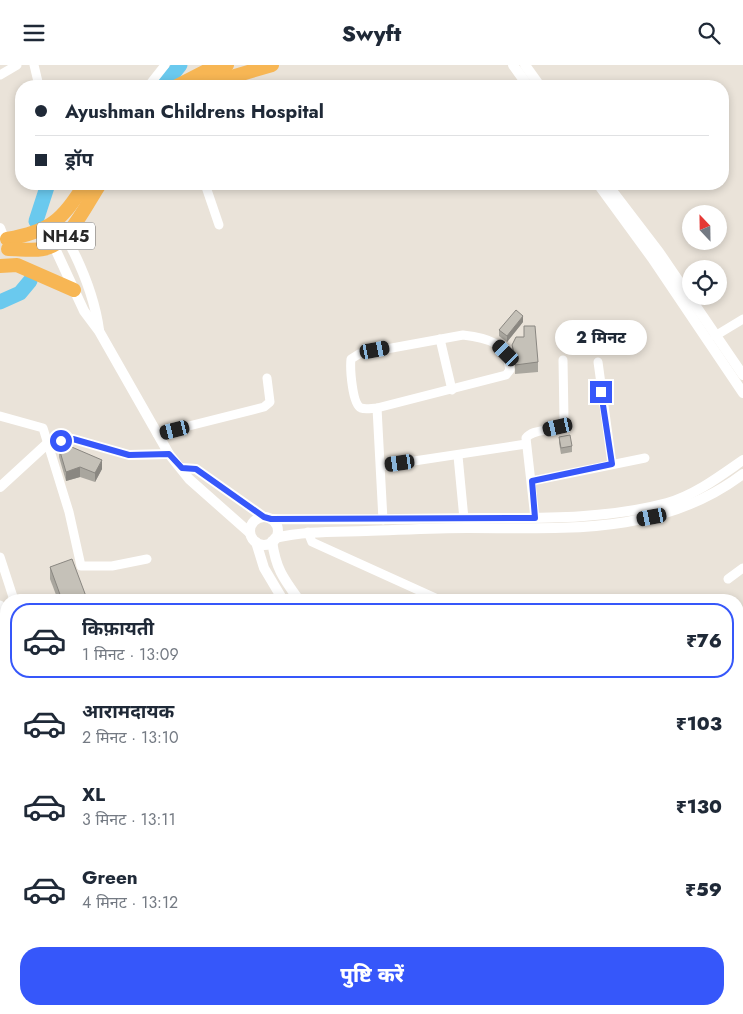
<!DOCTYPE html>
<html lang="hi">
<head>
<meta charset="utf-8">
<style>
	body { margin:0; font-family:Jost,"Noto Sans Devanagari",sans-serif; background:#f2f2f3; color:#1f2937; height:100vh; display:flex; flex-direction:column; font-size:19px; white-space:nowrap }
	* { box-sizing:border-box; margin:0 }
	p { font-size:16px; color:#747a83 }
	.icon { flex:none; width:28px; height:28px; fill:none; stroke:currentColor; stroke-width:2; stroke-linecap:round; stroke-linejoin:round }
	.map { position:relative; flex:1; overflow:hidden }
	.sheet { position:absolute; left:0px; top:529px; width:744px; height:421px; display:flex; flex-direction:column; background:#fff; border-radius:20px 20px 0 0; box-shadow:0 2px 8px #0003 }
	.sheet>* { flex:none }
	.guide { position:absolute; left:15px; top:15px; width:714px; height:110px; border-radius:20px; box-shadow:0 2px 8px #0003; display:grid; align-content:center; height:110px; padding:0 20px; background:#fff }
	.needle { width:32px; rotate:338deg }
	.controls { position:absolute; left:682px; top:140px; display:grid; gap:10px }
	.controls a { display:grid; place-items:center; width:45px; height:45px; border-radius:50%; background:#fff; box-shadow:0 2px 8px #0003; font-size:25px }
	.end { position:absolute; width:22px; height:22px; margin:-11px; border:6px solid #3657fa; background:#fff; box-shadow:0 0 0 2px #fff }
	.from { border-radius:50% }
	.bubble { position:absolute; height:35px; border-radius:18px; background:#fff; box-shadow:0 2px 8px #0003; font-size:16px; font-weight:800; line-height:35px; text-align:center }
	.car { position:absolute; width:15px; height:30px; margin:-15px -8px; border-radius:6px; box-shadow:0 0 4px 1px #0007; background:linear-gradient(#222 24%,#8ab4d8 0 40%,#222 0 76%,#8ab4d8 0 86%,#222 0) }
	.guide b { display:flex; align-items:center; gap:18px; height:48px; font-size:19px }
	.guide b+b { border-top:1px solid #e0e1e3 }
	.guide i { width:12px; height:12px; background:#1f2937 }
	ul { padding:9px 0 0; list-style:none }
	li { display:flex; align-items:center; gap:15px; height:75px; margin:0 10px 8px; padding:0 10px; border:2px solid transparent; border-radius:20px }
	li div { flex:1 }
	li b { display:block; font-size:19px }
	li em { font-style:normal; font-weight:800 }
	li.on { border-color:#3657fa }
	li>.icon { width:45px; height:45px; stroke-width:1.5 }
	.primary-button { display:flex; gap:10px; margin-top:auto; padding:10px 20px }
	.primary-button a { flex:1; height:58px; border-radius:20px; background:#3657fa; color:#fff; font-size:20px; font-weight:800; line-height:58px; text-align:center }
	header { display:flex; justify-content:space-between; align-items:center; height:65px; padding:0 20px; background:#fff; font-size:22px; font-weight:800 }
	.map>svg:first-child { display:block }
	.green { fill:#ade294 }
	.water { fill:#6ac9ee }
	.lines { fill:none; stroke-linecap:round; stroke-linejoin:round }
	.river { stroke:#6ac9ee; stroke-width:15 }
	.minor { stroke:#fff; stroke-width:9 }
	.tertiary { stroke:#fff; stroke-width:10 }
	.trunk { stroke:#f7b654; stroke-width:14 }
	.rail-casing { stroke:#9c9fb2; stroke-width:4.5 }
	.rail { stroke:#fff; stroke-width:2.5; stroke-dasharray:8; stroke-linecap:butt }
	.wall { fill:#a9a69e }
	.shaded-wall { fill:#8a8781 }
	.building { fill:#c5c1b8; stroke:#8a8781 }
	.route { stroke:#3657fa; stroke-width:6 }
	.labels { text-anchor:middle; stroke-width:5; stroke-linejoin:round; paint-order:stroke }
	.shield { fill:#fff; stroke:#686868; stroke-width:1 }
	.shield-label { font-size:16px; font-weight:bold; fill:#282828 }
</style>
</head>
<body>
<header><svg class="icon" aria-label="menu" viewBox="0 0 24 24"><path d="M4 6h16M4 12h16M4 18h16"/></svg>Swyft<svg class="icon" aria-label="search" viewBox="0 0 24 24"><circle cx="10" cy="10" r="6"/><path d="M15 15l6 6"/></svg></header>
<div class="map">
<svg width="743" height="949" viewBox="0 0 743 949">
	<rect width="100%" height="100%" fill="#eae3d9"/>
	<g class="green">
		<polygon points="6,649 6,748 0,754 0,651"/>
		<polygon points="0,848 6,855 6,907 0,913"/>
	</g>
	<polygon class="water" points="6,755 6,846 0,835 0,760"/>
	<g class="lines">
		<g class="river">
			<polyline points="155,21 173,9 180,0"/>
			<polyline points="36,156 48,119"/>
			<polyline points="0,237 20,228 30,216"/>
		</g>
		<g class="minor">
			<polyline points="34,0 39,21"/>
			<polyline points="0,10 17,0"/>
			<polyline points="150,19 165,0"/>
			<polyline points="205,119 219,160"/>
			<path d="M 463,270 C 488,273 506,277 510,305 L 506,310 L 377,343 C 372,343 366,345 361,343 C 352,339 350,303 351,294 L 359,289 Z"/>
			<polyline points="715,271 743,254"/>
			<polyline points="440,274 452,325"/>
			<polyline points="598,297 612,399"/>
			<polyline points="377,343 383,455"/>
			<polyline points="0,351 43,363 69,447 81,501 112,501 147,494"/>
			<polyline points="157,369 264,342 270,337 267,313"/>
			<polyline points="458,391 464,454"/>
			<polyline points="381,401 526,379"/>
			<polyline points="532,416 645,393"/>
			<path d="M 535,453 L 526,373 C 535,361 558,370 564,354 L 563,295"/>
			<polyline points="308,467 312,477 440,535"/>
			<polyline points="0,492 14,535"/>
			<polyline points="728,514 743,503"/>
			<polyline points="0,540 6,558"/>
			<polyline points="738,572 743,568"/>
			<polyline points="738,625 743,626"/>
			<polyline points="738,770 743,768"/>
			<polyline points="738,818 743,833"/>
			<polyline points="738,840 743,835"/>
			<polyline points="15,944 17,949"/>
			<polyline points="52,944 54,949"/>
			<polyline points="83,944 85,949"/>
			<polyline points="165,944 168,949"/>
			<polyline points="407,944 411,949"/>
			<polyline points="141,949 150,944"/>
			<polyline points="335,949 345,944"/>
			<polyline points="643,949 648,944"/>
		</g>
		<g class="tertiary">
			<polyline points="513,0 528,21"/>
			<polyline points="525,0 540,21"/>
			<polyline points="598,119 652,193 743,328"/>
			<polyline points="607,119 659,187 743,310"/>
			<path d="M 57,156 C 77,190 94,227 99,265"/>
			<polyline points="0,163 3,171"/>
			<polyline points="46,164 84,246 99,266 169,389 189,414 250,468"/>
			<polyline points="182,403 196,404 264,452"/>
			<polyline points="0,422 48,378 73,374 129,390 169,389"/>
			<circle cx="264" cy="466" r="14"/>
			<path d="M 271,454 C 342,455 413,454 483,453 C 545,453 607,454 667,438 C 695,430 720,411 743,395"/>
			<path d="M 275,473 C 305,466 335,467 366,466 C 399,465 434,463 468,463 C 565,463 661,471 743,409"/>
			<path d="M 272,476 C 276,504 283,513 299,535"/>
			<polyline points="256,477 264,503 283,535"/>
			<polyline points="0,921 6,915"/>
			<polyline points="0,932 6,927"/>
			<polyline points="549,944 551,949"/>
			<polyline points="565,944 567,949"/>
		</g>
		<g class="trunk">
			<polyline points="177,21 208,5 227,0"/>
			<polyline points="201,21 272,0"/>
			<path d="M 7,174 C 51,166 61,156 85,119"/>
			<path d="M 8,184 C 20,184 32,186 43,184 C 68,181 87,138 100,119"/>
			<polyline points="0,201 17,200 74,225"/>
		</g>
		<defs>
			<g id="rail">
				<polyline points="738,898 743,892"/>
				<polyline points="702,949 706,944"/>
			</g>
		</defs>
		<use href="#rail" class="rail-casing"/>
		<use href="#rail" class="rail"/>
	</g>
	<g class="wall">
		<polygon points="523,257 507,277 499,271 499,265"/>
		<polygon points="512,280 538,297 538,307 515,309 515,300 512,290"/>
		<polygon points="559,372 572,381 572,387 561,389 559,378"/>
		<polygon points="59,383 102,404 95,417 80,412 66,416 59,392"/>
		<polygon points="50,502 84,535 58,535 50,514"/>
	</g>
	<g class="shaded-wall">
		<polygon points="523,251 523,257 507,277 507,271"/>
		<polygon points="102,395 102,404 95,417 95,408"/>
		<polygon points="80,402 80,412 66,416 66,407"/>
	</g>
	<g class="building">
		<polygon points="516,245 523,251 507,271 499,265"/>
		<polygon points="524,261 535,261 538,297 515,300 516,294 512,280 516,272 524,272"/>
		<polygon points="570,370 572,381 561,383 559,372"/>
		<polygon points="67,380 102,395 95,408 80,402 66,407 59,383"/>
		<polygon points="72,494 87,534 84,535 62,535 50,502"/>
	</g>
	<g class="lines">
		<polyline class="route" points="61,376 73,374 129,390 169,389 182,403 196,404 264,452 271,454 535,453 532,416 612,399 601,327"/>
	</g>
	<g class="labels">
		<rect class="shield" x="37" y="157.5" width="58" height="27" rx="4"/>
		<g class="shield-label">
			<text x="66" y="177">NH45</text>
		</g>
	</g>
</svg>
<div class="controls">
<a><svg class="needle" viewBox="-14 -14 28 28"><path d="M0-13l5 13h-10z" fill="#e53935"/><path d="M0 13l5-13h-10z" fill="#747a83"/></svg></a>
<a><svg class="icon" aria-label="locate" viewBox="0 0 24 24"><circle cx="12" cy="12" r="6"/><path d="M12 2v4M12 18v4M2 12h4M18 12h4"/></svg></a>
</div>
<i class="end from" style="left:61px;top:376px"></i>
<i class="end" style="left:601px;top:327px"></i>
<div class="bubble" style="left:555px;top:255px;width:92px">2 मिनट</div>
<i class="car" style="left:375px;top:285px;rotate:79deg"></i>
<i class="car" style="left:506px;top:288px;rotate:315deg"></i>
<i class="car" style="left:558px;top:362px;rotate:257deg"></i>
<i class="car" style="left:175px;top:365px;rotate:256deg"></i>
<i class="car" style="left:400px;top:398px;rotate:262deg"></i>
<i class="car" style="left:652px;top:452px;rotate:259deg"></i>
<div class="guide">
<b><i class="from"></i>Ayushman Childrens Hospital</b>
<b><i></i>ड्रॉप</b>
</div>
<section class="sheet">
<ul>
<li class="on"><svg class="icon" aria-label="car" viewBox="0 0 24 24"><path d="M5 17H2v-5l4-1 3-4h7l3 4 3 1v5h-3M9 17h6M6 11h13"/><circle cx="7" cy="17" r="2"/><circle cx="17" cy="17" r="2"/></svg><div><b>किफ़ायती</b><p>1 मिनट · 13:09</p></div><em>₹76</em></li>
<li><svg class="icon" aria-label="car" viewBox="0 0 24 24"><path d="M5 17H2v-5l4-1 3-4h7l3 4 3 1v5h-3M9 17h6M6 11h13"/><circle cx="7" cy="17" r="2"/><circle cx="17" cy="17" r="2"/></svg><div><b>आरामदायक</b><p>2 मिनट · 13:10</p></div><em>₹103</em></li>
<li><svg class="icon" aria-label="car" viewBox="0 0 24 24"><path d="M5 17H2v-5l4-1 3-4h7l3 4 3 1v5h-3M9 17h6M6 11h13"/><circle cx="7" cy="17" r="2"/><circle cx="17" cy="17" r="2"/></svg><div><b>XL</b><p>3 मिनट · 13:11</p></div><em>₹130</em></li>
<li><svg class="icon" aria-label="car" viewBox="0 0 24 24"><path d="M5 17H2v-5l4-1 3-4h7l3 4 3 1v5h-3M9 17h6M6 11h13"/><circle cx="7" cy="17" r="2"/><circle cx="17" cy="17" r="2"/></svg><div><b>Green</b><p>4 मिनट · 13:12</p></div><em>₹59</em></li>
</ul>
<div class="primary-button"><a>पुष्टि करें</a></div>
</section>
</div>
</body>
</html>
